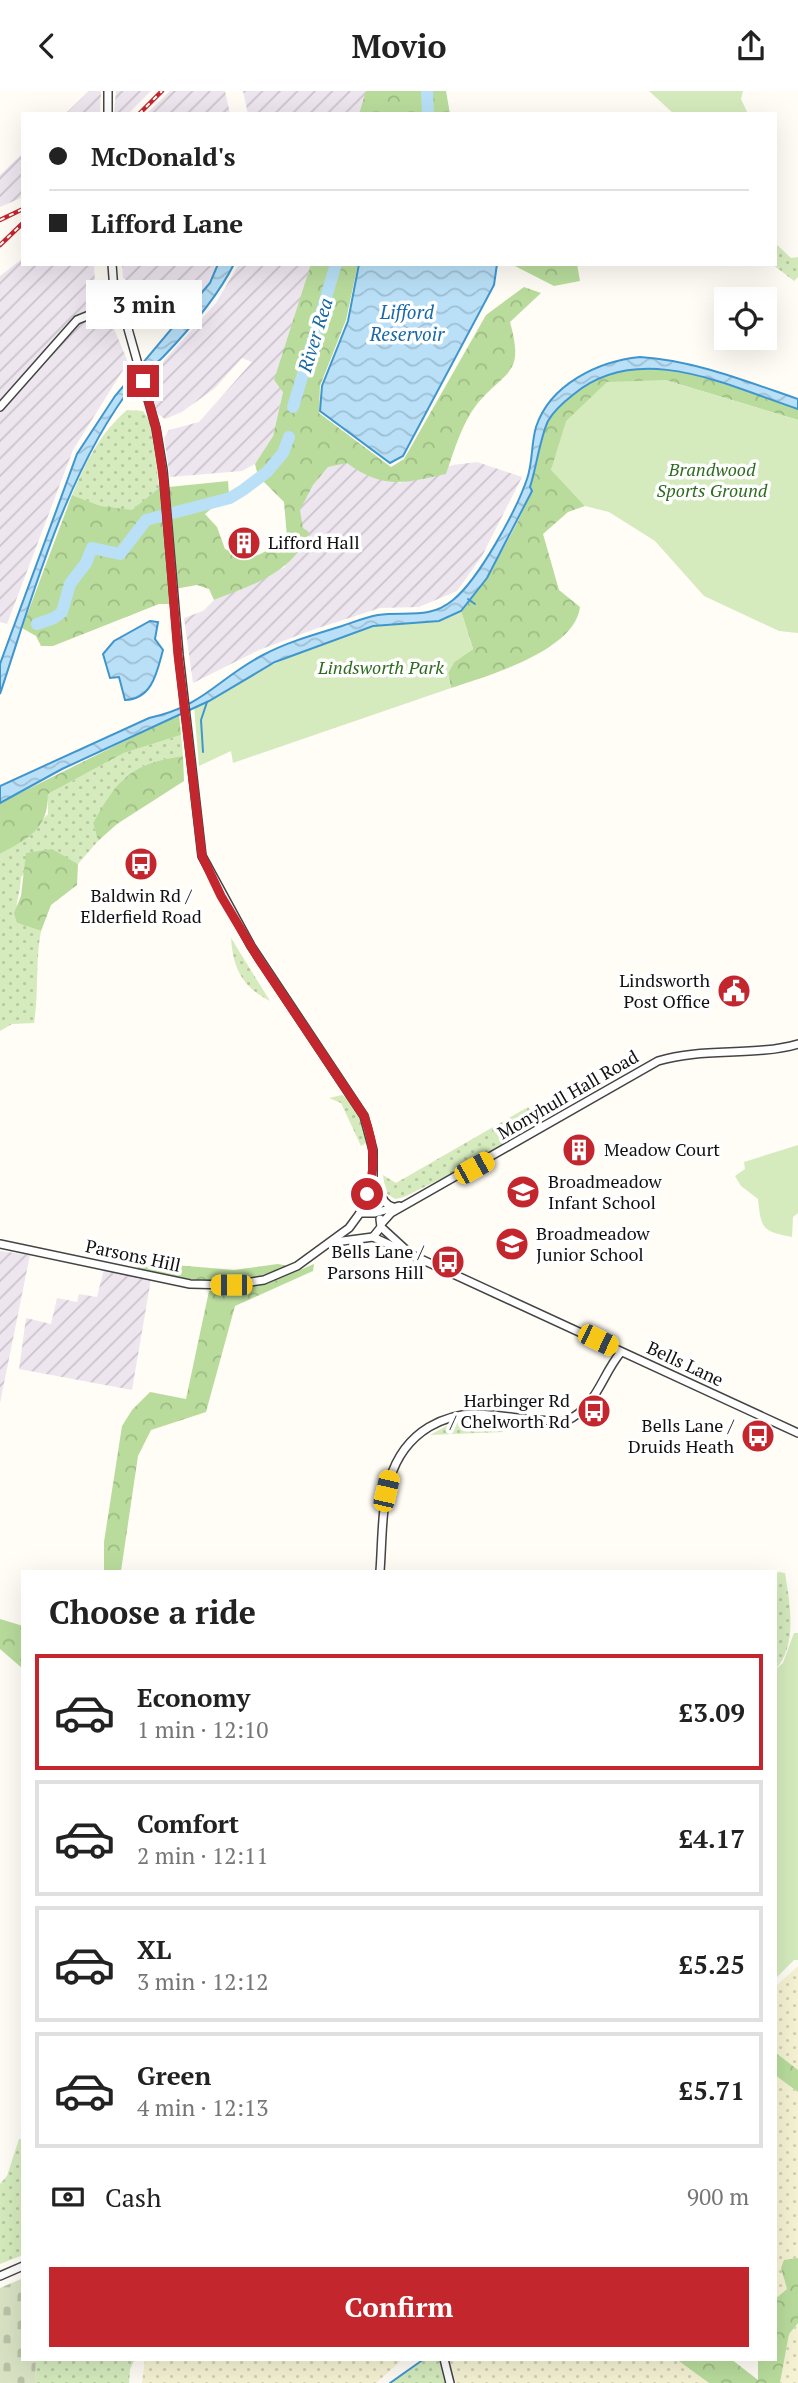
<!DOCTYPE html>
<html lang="en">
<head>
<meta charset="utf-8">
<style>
	body { margin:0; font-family:"PT Serif",serif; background:#f6f6f6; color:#222; height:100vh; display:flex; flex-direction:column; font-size:26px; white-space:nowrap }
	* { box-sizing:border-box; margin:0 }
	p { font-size:23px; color:#767676 }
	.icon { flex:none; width:38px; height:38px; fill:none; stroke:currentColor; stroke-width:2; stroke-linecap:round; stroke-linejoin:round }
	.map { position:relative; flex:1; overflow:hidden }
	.sheet { position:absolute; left:21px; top:1479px; width:756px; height:791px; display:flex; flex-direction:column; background:#fff; border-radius:0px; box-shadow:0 7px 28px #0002 }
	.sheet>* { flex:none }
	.top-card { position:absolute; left:21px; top:21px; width:756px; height:154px; border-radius:0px; box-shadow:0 7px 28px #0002; display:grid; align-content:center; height:154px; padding:0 28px; background:#fff }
	.buttons { position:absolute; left:714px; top:196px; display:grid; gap:14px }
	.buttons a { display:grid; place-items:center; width:63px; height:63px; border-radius:0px; background:#fff; box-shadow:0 7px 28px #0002; font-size:35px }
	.end { position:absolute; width:32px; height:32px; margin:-16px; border:9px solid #c4262e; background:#fff; box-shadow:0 0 0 4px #fff }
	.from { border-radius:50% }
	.bubble { position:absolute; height:49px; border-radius:0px; background:#fff; box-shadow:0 7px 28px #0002; font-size:23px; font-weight:600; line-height:49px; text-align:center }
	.car { position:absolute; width:21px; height:42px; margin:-21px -10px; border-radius:9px; box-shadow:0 0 5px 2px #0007; background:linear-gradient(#f5c518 24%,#345 0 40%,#f5c518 0 76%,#345 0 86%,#f5c518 0) }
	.top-card b { display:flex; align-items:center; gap:24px; height:66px; font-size:26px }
	.top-card b+b { border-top:2px solid #e0e0e0 }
	.top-card i { width:18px; height:18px; background:#222 }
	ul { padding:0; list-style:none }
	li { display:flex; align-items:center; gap:21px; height:116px; margin:0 14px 10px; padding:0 14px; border:4px solid #e0e0e0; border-radius:0px }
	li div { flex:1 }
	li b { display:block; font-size:26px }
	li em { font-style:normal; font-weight:600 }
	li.on { border-color:#c4262e }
	li>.icon { width:63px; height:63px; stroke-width:1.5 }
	h2 { padding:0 28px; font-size:32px; line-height:84px }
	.pay { display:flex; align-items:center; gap:18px; height:77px; padding:0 28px; font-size:26px }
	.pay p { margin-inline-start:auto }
	.cta { display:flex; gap:14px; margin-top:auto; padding:14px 28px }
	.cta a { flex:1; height:80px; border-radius:0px; background:#c4262e; color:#fff; font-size:28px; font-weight:600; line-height:80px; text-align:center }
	header { display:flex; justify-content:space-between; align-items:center; height:91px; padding:0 28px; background:#fff; font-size:32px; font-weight:600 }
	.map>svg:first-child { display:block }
	.industrial { fill:url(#industrial-furrows) }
	.farmland { fill:url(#farmland-dots) }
	.grass { fill:url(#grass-dots) }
	.forest { fill:url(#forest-crowns) }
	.cemetery { fill:url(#cemetery-stones) }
	.park { fill:#d5ebbd }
	.water { fill:url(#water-waves); stroke:#3f96cf; stroke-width:2 }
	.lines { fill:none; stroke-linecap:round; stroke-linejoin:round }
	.stream { stroke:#3f96cf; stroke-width:2 }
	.river { stroke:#b9e0f7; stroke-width:12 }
	.tertiary-casing { stroke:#444; stroke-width:10 }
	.tertiary { stroke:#fff; stroke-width:7 }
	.rail-casing { stroke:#c4262e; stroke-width:4.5 }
	.rail { stroke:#fff; stroke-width:2; stroke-dasharray:5; stroke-linecap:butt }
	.route { stroke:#c4262e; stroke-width:9 }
	.labels { text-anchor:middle; stroke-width:7; stroke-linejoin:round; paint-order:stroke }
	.park-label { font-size:18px; font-style:italic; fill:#2f6b1f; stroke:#fff }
	.poi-label { font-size:18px; fill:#111; stroke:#fff; text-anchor:start }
	.street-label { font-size:18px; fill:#111; stroke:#fff }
	.water-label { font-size:19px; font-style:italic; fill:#1768a6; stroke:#fff }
</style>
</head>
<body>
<header><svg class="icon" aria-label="back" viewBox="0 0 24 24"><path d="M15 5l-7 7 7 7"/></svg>Movio<svg class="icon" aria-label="share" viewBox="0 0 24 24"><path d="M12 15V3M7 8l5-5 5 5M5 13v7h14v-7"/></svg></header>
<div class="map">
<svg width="798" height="2292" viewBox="0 0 798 2292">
	<defs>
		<pattern id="industrial-furrows" width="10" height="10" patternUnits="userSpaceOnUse" patternTransform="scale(1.75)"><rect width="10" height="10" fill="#eee6ef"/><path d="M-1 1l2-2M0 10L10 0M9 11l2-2" fill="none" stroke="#cbc4cc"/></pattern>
		<pattern id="farmland-dots" width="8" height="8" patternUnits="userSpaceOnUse" patternTransform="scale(1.75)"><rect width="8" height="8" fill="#f6f3d4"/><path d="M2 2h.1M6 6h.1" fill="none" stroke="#d2cfb5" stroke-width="1.8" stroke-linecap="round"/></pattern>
		<pattern id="grass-dots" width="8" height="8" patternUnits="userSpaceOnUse" patternTransform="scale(1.75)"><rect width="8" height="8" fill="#d5ebbd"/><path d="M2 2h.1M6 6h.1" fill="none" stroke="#b6c8a1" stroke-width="1.8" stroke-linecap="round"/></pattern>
		<pattern id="forest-crowns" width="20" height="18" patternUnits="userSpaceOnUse" patternTransform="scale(1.75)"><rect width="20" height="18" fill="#b9dc9c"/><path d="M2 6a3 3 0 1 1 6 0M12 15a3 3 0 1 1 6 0" fill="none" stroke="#9ebc85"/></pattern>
		<pattern id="cemetery-stones" width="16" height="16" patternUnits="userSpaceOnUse" patternTransform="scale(1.75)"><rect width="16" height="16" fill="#d9e3c4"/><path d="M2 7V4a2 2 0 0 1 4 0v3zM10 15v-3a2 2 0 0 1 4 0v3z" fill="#b9c2a7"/></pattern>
		<pattern id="water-waves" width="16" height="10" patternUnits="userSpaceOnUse" patternTransform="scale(1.75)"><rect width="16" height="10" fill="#b9e0f7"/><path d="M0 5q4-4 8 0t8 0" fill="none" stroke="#9ebfd3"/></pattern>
	</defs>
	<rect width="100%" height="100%" fill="#fffdf5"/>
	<g class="industrial">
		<polygon points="89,0 101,0 100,23 65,23"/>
		<polygon points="116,0 151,0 128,23 114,23"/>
		<polygon points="170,0 225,0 230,23 146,23"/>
		<polygon points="243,0 367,0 359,23 248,23"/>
		<polygon points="23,62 23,106 0,116 0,84"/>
		<polygon points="23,167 23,173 94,173 95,193 128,271 73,359 7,533 0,531 0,185"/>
		<polygon points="122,173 218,173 210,192 182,226 123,187"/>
		<polygon points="239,173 312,173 273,345 255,373 242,380 170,386 164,347 169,339 199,331 252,271 242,267 215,297 182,321 165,328 154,320 150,285 216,212"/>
		<polygon points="312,354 400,392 453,374 477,371 522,386 482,465 457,500 419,516 380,517 315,538 259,559 193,592 184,527 203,520 214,509 285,476 288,435"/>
		<polygon points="0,1160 30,1164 0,1312"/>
		<polygon points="104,1178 151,1188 132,1299 19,1278 26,1227 51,1233 57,1207 77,1211 79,1203 97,1206"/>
	</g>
	<g class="farmland">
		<polygon points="798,1875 798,1979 775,1961 775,1896"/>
		<polygon points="775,1984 798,2001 798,2167 781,2177 787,2198 775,2208"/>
		<polygon points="798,2232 798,2292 780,2292 789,2243"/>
		<polygon points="145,2268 403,2268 376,2292 142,2292"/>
		<polygon points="449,2268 676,2268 709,2292 456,2292"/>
	</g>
	<g class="grass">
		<polygon points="775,152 791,167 798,166 798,186 794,190 772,173 775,173"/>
		<path d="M 127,319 L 143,320 L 152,333 L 159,397 L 132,420 L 101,415 L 72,404 C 86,371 99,343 127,319 Z"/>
		<path d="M 181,644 L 183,665 C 132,672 117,688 93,732 L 98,750 L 78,773 L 52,759 L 21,786 C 21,802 13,817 17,832 L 41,840 C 35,871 39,902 34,932 L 12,933 L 0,940 L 0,763 L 20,751 L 48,723 L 48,703 L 124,662 Z"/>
		<path d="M 231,847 L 270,910 C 242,896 233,877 231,847 Z"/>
		<path d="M 342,1004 C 357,1013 364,1035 366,1052 L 361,1055 L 341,1012 L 329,1007 Z"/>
		<polygon points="528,1016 539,1032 475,1071 404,1106 395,1108 386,1102 383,1084 396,1092"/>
		<polygon points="469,1328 501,1330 503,1341 430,1344 452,1332"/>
		<path d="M 775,1481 L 785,1482 C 790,1513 798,1555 775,1579 Z"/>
		<polygon points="19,2048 23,2048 23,2164 0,2173 0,2093 7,2085"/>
		<polygon points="36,2268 135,2268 130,2278 129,2292 35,2292"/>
		<polygon points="424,2268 439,2268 446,2292 390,2292"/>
	</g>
	<g class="forest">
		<polygon points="366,0 446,0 450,23 359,23"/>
		<path d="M 311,173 L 358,173 L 346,229 L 320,295 L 319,322 L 391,376 L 404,368 L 486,224 L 524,196 L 541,202 L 510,231 C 525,285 506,278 477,313 C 462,332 454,360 446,383 C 405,392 383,399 347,372 L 328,376 L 313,394 L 300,419 L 303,437 L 309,441 C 293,483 251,494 214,509 L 209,498 L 197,494 L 169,499 L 170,513 L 159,513 L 53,555 L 41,555 L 36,545 L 22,537 L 72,404 L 101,415 L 132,419 L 159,397 L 228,390 L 229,403 L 205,423 L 217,436 L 225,458 C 255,474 262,462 287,446 L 284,411 L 258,385 L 255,373 L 273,345 L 283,301 L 274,289 Z"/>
		<polygon points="511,173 577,173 580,190 554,195"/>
		<path d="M 632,276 C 688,275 745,301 798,318 L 798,329 L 665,289 L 551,378 L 585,415 L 568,421 L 543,443 L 559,499 L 580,516 C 575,560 487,585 451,597 L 448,582 L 454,571 L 473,558 L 461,520 C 491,483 513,443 532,400 L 530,396 C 536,376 540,354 547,333 C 558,302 602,282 632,276 Z"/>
		<path d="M 179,623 L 181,644 L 124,662 L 48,703 C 48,738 29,747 0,763 L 0,712 Z"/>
		<path d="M 183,665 L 184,690 L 117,733 L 98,750 L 93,732 C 117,688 132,672 183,665 Z"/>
		<polygon points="52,758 78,773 77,794 51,814 41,840 17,832 14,822 21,805 26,762"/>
		<path d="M 140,1171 L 234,1179 L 278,1173 L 288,1175 C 238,1199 189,1189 137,1179 Z"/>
		<polygon points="314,1173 313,1180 235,1215 206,1321 151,1339 138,1365 121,1480 104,1480 104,1451 122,1335 132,1319 150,1301 186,1308 209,1200 267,1193"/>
		<polygon points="0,1528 23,1535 23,1578 0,1558"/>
		<polygon points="775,1961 798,1979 798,2001 775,1984"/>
		<polygon points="798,2167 798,2232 789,2243 780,2292 709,2292 676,2268 731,2268 758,2289 758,2268 775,2268 775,2208 787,2198 781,2177 784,2169"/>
	</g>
	<polygon class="cemetery" points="21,2188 23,2268 36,2268 35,2292 0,2292 0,2197"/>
	<g class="park">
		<polygon points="649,0 743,0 741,8 748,23 674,23"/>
		<polygon points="665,289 798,329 798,542 779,540 704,505 655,450 609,421 585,415 551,379 566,330 607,291"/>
		<path d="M 461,520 L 473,558 L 454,571 L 448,582 L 451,597 L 233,672 L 231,660 L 199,675 L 194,616 C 251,583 308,554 372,535 C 405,526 424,538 461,520 Z"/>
		<path d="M 798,1054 L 798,1122 L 793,1126 L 792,1146 C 762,1140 761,1138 758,1108 L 741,1095 L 735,1085 L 745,1078 L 744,1071 Z"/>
		<polygon points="794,1542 798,1542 798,1869 794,1869 775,1888 775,1579 783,1572"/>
	</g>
	<g class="water">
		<path d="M 218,173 L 234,173 C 217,207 189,239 163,266 C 154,275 143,280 135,291 C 66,380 35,498 0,603 L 0,573 L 77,363 L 115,305 L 210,192 Z"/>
		<polygon points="359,173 497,173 494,194 403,365 390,372 320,320 322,295 348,230"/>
		<path d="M 640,266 C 693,269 748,291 798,308 L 798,318 C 728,295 640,249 574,303 C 565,310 554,319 548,330 C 540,347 536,378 530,396 L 532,400 L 487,487 L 461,520 L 439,530 L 373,535 L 275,571 L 209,610 L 62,678 L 0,712 L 0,695 L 149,627 C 204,615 217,588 263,564 C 287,551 316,543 342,535 C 354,531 366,526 378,524 C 406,520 429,529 453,509 C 479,488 516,420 527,388 C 533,371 531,353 536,336 C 550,293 599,270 640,266 Z"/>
		<path d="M 150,530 L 158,531 L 155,548 L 163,559 C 157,580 153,608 125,609 L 119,586 L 110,587 L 103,563 L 114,550 Z"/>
	</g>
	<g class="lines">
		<g class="stream">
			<polyline points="468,508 475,513"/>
			<polyline points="203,661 201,629 207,611"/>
			<polyline points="390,2292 424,2268"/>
		</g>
		<g class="river">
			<polyline points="427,0 428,23"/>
			<polyline points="293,316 336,173"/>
			<polyline points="37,533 54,527 62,521 70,493 86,472 92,457 120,463 146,429 230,407 243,399 267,381 283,362 289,346"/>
		</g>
		<defs>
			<g id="tertiary">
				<polyline points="108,0 108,23"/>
				<polyline points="112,173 114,200"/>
				<circle cx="118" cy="210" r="11"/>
				<polyline points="123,220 156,337 163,379 179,564 202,765 251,855 364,1025 373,1059 373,1121"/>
				<polyline points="0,316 77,229 109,216"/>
				<path d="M 374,1091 C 382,1100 380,1112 393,1116"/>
				<polyline points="360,1122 372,1091"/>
				<path d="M 382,1132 L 391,1122 L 658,970 C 704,956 752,966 798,953"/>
				<polyline points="381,1136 405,1158"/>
				<polyline points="373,1146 798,1342"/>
				<polyline points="335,1151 373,1146 381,1136 380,1128"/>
				<polyline points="0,1153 190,1193 231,1194 264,1189 297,1175 349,1137 360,1122 375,1122 399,1115"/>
				<path d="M 380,1480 C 384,1428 378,1367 429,1336 C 443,1328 459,1323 475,1323 C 505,1324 535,1331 566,1330 C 597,1316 601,1285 621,1261"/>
				<polyline points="0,2185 23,2175"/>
				<polyline points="444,2268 450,2292"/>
			</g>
		</defs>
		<use href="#tertiary" class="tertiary-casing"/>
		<use href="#tertiary" class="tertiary"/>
		<defs>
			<g id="rail">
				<polyline points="139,23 162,0"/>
				<polyline points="0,129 23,118"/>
				<polyline points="0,154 23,132"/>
			</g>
		</defs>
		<use href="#rail" class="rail-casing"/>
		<use href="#rail" class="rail"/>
	</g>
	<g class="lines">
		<path class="route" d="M 143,290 L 156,337 L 164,392 L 178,564 L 202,765 L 221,805 L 258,867 L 364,1025 C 374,1051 377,1076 367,1103"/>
	</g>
	<defs>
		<symbol id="building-disc" viewBox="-11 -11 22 22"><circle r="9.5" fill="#c4262e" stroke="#fff"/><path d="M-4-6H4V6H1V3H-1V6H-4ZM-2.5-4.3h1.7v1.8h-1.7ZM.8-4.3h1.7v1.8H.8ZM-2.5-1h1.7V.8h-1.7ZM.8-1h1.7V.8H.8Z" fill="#fff"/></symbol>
		<symbol id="bus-disc" viewBox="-11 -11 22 22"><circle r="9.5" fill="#c4262e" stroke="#fff"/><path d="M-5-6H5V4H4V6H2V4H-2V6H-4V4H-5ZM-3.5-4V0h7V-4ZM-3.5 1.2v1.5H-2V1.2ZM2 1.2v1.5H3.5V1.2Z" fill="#fff"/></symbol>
		<symbol id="civic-disc" viewBox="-11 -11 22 22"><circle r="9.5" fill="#c4262e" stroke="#fff"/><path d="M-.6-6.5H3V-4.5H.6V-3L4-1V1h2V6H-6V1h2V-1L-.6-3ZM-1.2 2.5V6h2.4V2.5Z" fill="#fff"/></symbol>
		<symbol id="school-disc" viewBox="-11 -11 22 22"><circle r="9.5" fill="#c4262e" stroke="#fff"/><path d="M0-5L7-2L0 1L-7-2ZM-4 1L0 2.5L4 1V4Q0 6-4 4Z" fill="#fff"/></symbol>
	</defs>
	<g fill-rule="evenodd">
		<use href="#building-disc" x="225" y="433" width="38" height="38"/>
		<use href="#bus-disc" x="122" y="754" width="38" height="38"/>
		<use href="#civic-disc" x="715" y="881" width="38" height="38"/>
		<use href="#building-disc" x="560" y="1040" width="38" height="38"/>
		<use href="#school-disc" x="504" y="1082" width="38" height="38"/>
		<use href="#school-disc" x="493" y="1134" width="38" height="38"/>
		<use href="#bus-disc" x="429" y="1152" width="38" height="38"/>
		<use href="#bus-disc" x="575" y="1301" width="38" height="38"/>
		<use href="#bus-disc" x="739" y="1326" width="38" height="38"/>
	</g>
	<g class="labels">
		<g class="park-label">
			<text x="712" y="385">Brandwood<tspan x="712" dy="21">Sports Ground</tspan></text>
			<text x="381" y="583">Lindsworth Park</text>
		</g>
		<g class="poi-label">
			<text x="268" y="458">Lifford Hall</text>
			<text x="141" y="811" text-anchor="middle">Baldwin Rd /<tspan x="141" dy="21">Elderfield Road</tspan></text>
			<text x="710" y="896" text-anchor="end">Lindsworth<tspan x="710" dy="21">Post Office</tspan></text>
			<text x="604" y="1065">Meadow Court</text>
			<text x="548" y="1097">Broadmeadow<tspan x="548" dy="21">Infant School</tspan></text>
			<text x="536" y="1149">Broadmeadow<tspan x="536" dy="21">Junior School</tspan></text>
			<text x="424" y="1167" text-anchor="end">Bells Lane /<tspan x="424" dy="21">Parsons Hill</tspan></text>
			<text x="570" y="1316" text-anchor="end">Harbinger Rd<tspan x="570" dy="21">/ Chelworth Rd</tspan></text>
			<text x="734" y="1341" text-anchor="end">Bells Lane /<tspan x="734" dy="21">Druids Heath</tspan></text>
		</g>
		<g class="street-label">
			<text transform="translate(568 1004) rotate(-30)" y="6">Monyhull Hall Road</text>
			<text transform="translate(133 1165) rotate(12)" y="6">Parsons Hill</text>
			<text transform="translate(685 1273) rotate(25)" y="6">Bells Lane</text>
		</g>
		<g class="water-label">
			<text x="407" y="228">Lifford<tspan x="407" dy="22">Reservoir</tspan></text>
			<text transform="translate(315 244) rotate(-73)" y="7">River Rea</text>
		</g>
	</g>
</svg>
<div class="buttons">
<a><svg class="icon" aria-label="locate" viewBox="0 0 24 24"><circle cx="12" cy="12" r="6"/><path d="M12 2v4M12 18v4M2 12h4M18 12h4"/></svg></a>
</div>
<i class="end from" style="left:367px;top:1103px"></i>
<i class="end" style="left:143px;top:290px"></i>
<div class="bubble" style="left:86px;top:189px;width:116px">3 min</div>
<i class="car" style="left:474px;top:1077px;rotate:61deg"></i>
<i class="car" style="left:231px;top:1194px;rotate:270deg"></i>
<i class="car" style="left:598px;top:1249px;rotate:116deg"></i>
<i class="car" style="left:386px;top:1400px;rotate:13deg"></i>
<div class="top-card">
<b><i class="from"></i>McDonald's</b>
<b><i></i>Lifford Lane</b>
</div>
<section class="sheet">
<h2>Choose a ride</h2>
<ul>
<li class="on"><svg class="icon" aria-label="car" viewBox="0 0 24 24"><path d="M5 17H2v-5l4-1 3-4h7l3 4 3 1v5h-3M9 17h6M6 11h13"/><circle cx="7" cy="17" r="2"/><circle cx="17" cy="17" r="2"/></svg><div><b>Economy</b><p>1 min · 12:10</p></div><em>£3.09</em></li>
<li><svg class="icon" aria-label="car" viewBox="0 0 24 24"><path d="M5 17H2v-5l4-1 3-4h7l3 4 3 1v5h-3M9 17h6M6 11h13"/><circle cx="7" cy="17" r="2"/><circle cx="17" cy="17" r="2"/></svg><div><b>Comfort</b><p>2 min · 12:11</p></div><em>£4.17</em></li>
<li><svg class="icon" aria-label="car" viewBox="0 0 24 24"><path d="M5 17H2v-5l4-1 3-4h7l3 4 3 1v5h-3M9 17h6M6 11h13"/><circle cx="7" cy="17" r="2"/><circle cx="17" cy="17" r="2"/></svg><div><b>XL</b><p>3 min · 12:12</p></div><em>£5.25</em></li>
<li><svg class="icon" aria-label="car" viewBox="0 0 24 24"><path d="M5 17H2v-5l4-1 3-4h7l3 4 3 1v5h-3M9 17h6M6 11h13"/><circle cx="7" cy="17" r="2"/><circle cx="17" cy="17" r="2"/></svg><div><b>Green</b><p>4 min · 12:13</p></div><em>£5.71</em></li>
</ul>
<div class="pay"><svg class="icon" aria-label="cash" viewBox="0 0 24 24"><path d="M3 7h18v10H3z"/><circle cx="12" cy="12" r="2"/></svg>Cash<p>900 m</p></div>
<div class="cta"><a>Confirm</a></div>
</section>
</div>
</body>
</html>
